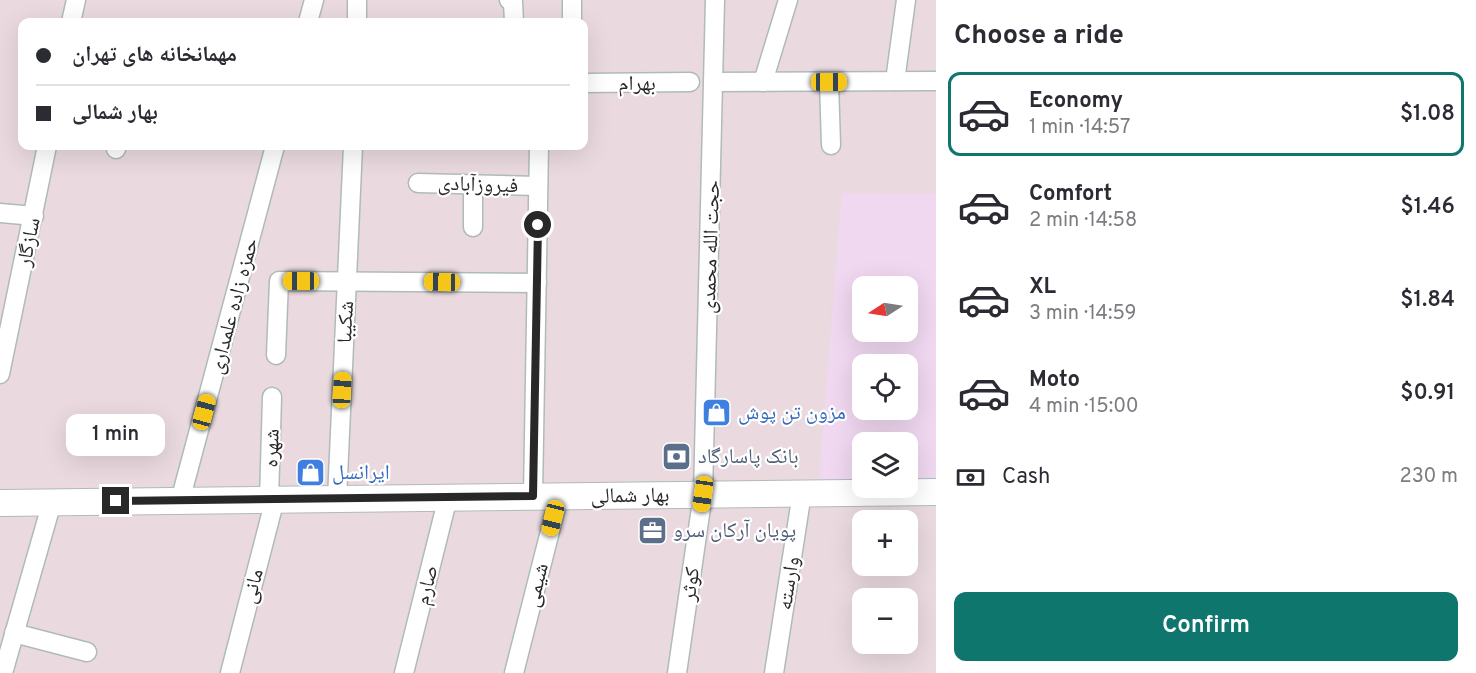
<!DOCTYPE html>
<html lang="en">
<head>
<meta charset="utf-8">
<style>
	body { margin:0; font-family:Overpass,"Noto Naskh Arabic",sans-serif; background:#f7f7f7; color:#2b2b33; height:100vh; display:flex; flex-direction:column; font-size:22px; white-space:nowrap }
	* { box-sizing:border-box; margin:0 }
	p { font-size:20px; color:#7c7c81 }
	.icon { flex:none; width:33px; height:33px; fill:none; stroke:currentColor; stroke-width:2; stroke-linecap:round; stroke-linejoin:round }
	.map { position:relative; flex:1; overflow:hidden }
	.panel { display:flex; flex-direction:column; background:#fff; width:540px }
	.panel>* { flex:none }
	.guide { position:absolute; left:18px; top:18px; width:570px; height:132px; border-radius:12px; box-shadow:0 6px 24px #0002; display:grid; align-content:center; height:132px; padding:0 18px; background:#fff }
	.needle { width:39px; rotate:258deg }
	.fabs { position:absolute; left:852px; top:276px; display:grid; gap:12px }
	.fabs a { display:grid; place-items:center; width:66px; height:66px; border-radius:12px; background:#fff; box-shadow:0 6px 24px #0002; font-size:30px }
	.end { position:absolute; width:27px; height:27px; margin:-14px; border:8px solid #282828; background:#fff; box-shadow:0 0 0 3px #fff }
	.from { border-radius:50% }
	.bubble { position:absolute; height:42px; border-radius:12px; background:#fff; box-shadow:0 6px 24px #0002; font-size:20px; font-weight:600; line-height:42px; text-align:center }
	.car { position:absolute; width:18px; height:36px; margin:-18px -9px; border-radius:8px; box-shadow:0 0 4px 2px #0007; background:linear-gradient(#f5c518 24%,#345 0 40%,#f5c518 0 76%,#345 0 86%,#f5c518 0) }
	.guide b { display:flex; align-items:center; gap:21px; height:57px; font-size:22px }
	.guide b+b { border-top:2px solid #e1e1e2 }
	.guide i { width:15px; height:15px; background:#2b2b33 }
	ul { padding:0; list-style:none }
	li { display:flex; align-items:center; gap:18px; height:84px; margin:0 12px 9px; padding:0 6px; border:3px solid transparent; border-radius:12px }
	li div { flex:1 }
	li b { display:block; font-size:22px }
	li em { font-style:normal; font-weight:600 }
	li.active { border-color:#0f766e }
	li>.icon { width:54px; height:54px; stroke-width:1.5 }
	h2 { padding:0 18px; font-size:27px; line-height:72px }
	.pay { display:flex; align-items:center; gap:15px; height:66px; padding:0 18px; font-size:22px }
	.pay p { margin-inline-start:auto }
	.primary-button { display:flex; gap:12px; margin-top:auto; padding:12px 18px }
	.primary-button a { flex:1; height:69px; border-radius:12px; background:#0f766e; color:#fff; font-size:24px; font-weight:600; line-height:69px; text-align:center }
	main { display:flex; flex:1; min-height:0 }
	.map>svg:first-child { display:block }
	.medical { fill:#f0d8f0; fill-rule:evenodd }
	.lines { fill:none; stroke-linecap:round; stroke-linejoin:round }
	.minor-casing { stroke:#aebbba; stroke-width:21 }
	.secondary-casing { stroke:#aebbba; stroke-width:28 }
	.minor { stroke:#fff; stroke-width:18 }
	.secondary { stroke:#fff; stroke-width:26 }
	.route { stroke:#282828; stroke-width:8 }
	.labels { text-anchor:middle; stroke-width:4.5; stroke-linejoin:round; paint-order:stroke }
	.street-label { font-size:21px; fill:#282828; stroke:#fff }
	.shop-label { font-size:21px; fill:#366cbe; stroke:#fff; text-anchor:start }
	.service-label { font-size:21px; fill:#4e5e75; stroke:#fff; text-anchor:start }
</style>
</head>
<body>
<main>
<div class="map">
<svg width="936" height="673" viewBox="0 0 936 673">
	<rect width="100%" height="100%" fill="#eadae0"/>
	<path class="medical" d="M 842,193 L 936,194 L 936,478 L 908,479 L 908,442 L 862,442 L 862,480 L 819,481 ZM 862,286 L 908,286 L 908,332 L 862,332 ZM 862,364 L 908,364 L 908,410 L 862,410 Z"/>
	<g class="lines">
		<defs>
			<g id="minor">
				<polyline points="509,0 513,2 514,22"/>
				<polyline points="572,0 572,22"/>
				<polyline points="71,22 76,0"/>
				<polyline points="308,22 314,0"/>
				<polyline points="357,22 357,0"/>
				<polyline points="895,81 906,0"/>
				<polyline points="715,82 936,81"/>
				<polyline points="763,82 788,0"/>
				<polyline points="829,82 831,145"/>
				<polyline points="584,83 690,82"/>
				<polyline points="116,149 117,146"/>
				<polyline points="418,183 538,186"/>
				<polyline points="0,213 34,216"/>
				<polyline points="473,227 473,184"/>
				<polyline points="276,355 279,281 537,283"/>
				<polyline points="0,374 47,146"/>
				<polyline points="533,496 539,146"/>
				<polyline points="337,499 353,146"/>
				<polyline points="269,500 272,397"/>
				<polyline points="180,501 275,146"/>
				<polyline points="14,633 87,652"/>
				<polyline points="3,673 52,502"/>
				<polyline points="230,673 275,499"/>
				<polyline points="404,673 448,497"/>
				<polyline points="514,673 559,496"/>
				<polyline points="677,673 703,494 715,0"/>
				<polyline points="774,673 802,493"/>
			</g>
			<polyline id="secondary" points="0,503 936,492"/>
		</defs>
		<use href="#minor" class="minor-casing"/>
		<use href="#secondary" class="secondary-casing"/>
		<use href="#minor" class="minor"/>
		<use href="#secondary" class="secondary"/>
	</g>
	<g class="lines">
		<polyline class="route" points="116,501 533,496 538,225"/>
	</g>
	<defs>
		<symbol id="shop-square" viewBox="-11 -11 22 22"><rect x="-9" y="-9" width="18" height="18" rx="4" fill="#3f7fe0" stroke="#fff"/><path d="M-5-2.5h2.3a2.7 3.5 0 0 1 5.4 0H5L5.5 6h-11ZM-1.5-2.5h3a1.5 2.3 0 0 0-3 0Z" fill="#fff"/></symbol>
		<symbol id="bank-square" viewBox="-11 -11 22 22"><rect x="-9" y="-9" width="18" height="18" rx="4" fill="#5c6f8a" stroke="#fff"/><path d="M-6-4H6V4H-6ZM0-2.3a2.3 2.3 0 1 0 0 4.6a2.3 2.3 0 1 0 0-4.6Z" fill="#fff"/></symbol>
		<symbol id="office-square" viewBox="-11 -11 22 22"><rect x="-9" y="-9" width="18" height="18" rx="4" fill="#5c6f8a" stroke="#fff"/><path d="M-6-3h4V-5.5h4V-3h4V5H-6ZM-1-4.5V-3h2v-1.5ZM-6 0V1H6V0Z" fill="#fff"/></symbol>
	</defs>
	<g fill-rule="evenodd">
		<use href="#shop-square" x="700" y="396" width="33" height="33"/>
		<use href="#bank-square" x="660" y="440" width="33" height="33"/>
		<use href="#shop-square" x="294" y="456" width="33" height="33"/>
		<use href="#office-square" x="636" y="514" width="33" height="33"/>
	</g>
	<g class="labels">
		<g class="street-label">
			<text x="637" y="90">بهرام</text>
			<text transform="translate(478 184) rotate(2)" y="7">فیروزآبادی</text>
			<text transform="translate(28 242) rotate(-78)" y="7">سازگار</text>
			<text transform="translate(710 247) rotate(-88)" y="7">حجت الله محمدی</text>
			<text transform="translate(233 306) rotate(-75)" y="7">حمزه زاده علمداری</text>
			<text transform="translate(345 322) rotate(-87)" y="7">شکیبا</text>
			<text transform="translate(271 448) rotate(-88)" y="7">شهره</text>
			<text transform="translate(630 495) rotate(-1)" y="7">بهار شمالی</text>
			<text transform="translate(788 583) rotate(-81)" y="7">وارسته</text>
			<text transform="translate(690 584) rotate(-82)" y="7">کوثر</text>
			<text transform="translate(426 585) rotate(-76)" y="7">صارم</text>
			<text transform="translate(536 585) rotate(-76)" y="7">شیمی</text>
			<text transform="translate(252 586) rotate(-76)" y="7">مانی</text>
		</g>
		<g class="shop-label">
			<text x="738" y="419">مزون تن پوش</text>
			<text x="332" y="479">ایرانسل</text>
		</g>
		<g class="service-label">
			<text x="698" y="463">بانک پاسارگاد</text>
			<text x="673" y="537">پویان آرکان سرو</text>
		</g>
	</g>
</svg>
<div class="fabs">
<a><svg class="needle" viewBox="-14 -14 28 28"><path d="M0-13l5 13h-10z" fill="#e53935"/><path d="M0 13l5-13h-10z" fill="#7c7c81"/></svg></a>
<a><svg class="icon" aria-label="locate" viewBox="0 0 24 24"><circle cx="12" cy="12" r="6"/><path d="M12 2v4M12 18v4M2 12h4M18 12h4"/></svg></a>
<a><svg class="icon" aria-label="layers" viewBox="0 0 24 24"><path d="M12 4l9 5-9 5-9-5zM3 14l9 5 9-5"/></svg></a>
<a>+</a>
<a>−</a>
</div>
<i class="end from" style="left:538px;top:225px"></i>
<i class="end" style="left:116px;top:501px"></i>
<div class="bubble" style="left:66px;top:414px;width:99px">1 min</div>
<i class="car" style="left:829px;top:82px;rotate:90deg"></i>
<i class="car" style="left:301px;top:281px;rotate:270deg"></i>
<i class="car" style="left:442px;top:282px;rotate:271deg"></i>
<i class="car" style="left:342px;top:390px;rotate:3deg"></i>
<i class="car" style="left:204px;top:412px;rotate:15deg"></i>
<i class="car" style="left:703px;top:494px;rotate:188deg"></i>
<i class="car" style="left:553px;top:518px;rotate:194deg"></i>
<div class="guide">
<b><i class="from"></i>مهمانخانه های تهران</b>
<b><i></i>بهار شمالی</b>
</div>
</div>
<section class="panel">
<h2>Choose a ride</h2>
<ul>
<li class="active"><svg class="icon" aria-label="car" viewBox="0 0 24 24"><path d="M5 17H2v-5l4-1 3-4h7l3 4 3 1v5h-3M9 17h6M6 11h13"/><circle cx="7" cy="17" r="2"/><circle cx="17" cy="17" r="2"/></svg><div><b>Economy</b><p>1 min · 14:57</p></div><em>$1.08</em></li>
<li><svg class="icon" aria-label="car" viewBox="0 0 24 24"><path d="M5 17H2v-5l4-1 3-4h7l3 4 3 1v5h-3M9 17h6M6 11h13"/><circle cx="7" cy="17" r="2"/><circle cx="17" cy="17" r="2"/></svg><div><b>Comfort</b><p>2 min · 14:58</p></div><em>$1.46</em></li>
<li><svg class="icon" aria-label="car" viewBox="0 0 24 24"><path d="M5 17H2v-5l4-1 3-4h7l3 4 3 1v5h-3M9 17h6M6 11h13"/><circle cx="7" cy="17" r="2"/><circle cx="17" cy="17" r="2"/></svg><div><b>XL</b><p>3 min · 14:59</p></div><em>$1.84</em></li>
<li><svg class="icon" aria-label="car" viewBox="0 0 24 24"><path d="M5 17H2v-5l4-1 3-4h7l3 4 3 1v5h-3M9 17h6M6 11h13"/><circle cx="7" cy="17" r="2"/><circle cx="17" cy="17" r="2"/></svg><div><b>Moto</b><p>4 min · 15:00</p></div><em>$0.91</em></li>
</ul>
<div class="pay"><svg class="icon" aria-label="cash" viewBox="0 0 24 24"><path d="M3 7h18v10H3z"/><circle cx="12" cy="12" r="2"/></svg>Cash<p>230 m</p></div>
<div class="primary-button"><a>Confirm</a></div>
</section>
</main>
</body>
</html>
